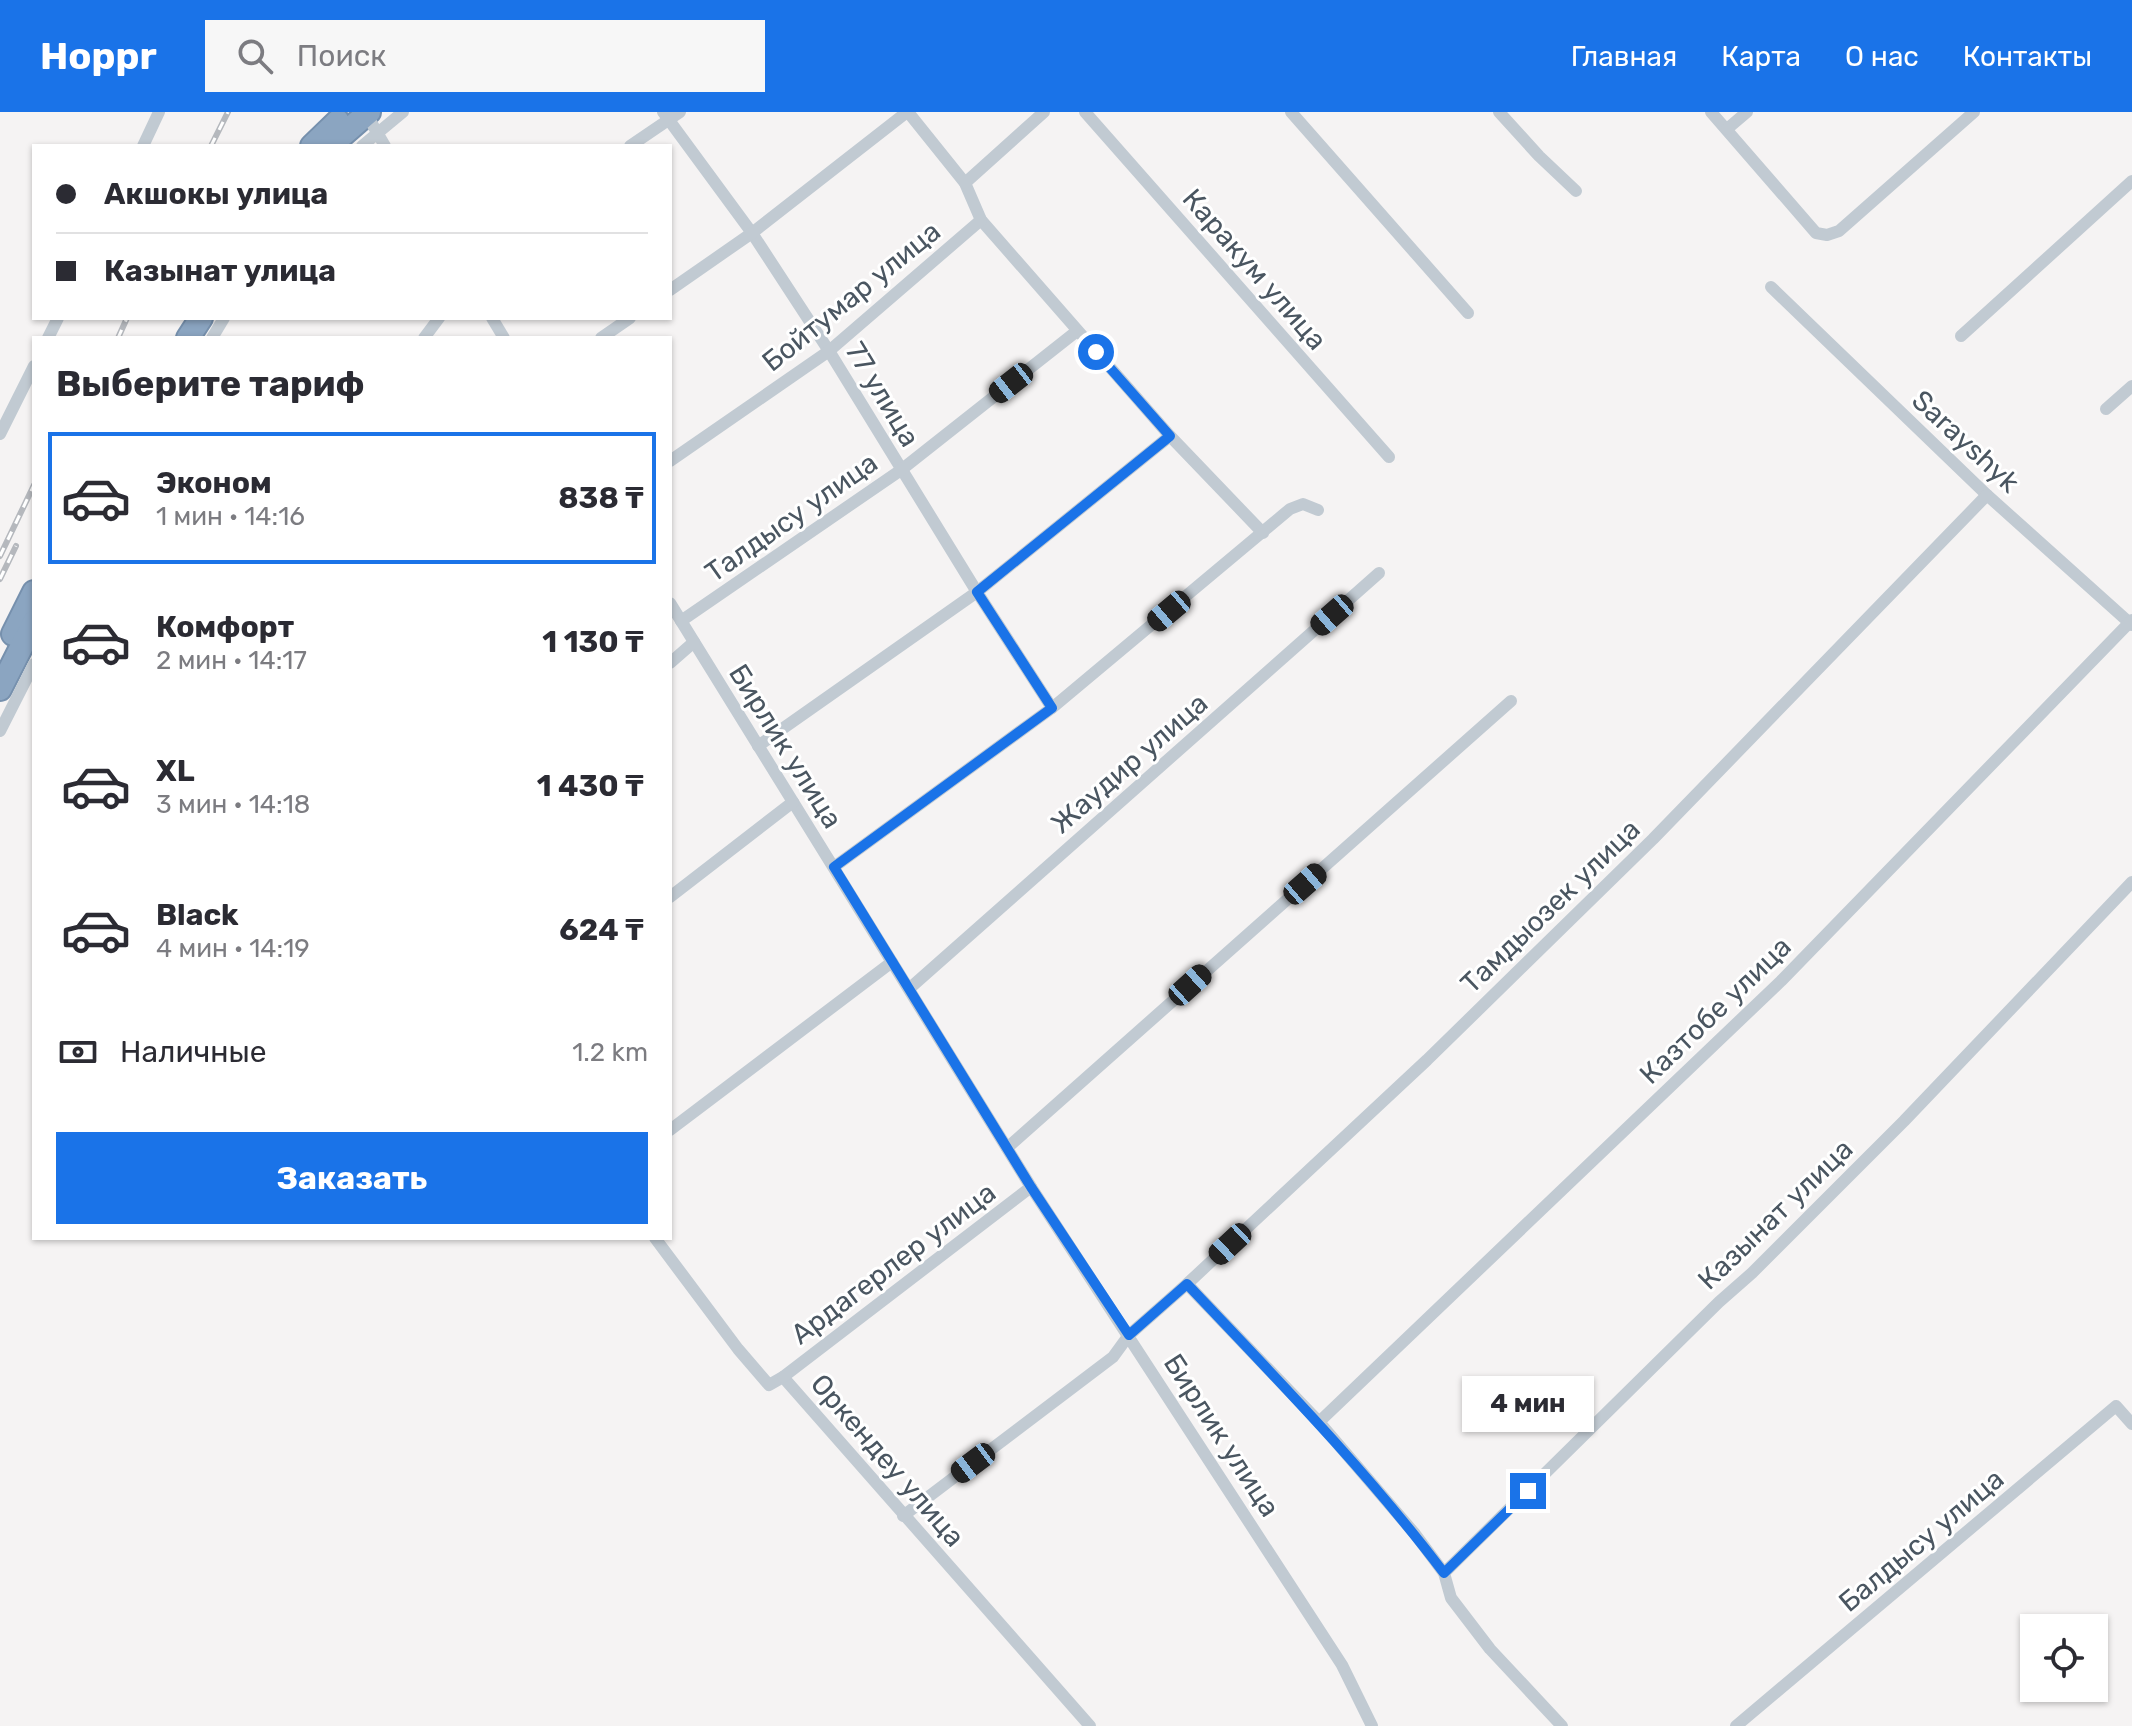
<!DOCTYPE html>
<html lang="ru">
<head>
<meta charset="utf-8">
<style>
	body { margin:0; font-family:Rubik,sans-serif; background:#f7f7f7; color:#2b2b33; height:100vh; display:flex; flex-direction:column; font-size:30px; white-space:nowrap }
	* { box-sizing:border-box; margin:0 }
	p { font-size:26px; color:#7c7c81 }
	.icon { flex:none; width:44px; height:44px; fill:none; stroke:currentColor; stroke-width:2; stroke-linecap:round; stroke-linejoin:round }
	.map { position:relative; flex:1; overflow:hidden }
	.panel { position:absolute; left:32px; top:224px; width:640px; height:904px; display:flex; flex-direction:column; background:#fff; border-radius:0px; box-shadow:0 2px 6px #0004 }
	.panel>* { flex:none }
	.banner { position:absolute; left:32px; top:32px; width:640px; height:176px; border-radius:0px; box-shadow:0 2px 6px #0004; display:grid; align-content:center; height:176px; padding:0 24px; background:#fff }
	.controls { position:absolute; left:2020px; top:1502px; display:grid; gap:16px }
	.controls a { display:grid; place-items:center; width:88px; height:88px; border-radius:0px; background:#fff; box-shadow:0 2px 6px #0004; font-size:40px }
	.end { position:absolute; width:36px; height:36px; margin:-18px; border:10px solid #1a73e8; background:#fff; box-shadow:0 0 0 4px #fff }
	.from { border-radius:50% }
	.bubble { position:absolute; height:56px; border-radius:0px; background:#fff; box-shadow:0 2px 6px #0004; font-size:26px; font-weight:700; line-height:56px; text-align:center }
	.car { position:absolute; width:24px; height:48px; margin:-24px -12px; border-radius:10px; box-shadow:0 0 6px 2px #0007; background:linear-gradient(#222 24%,#8ab4d8 0 40%,#222 0 76%,#8ab4d8 0 86%,#222 0) }
	.banner b { display:flex; align-items:center; gap:28px; height:76px; font-size:30px }
	.banner b+b { border-top:2px solid #e1e1e2 }
	.banner i { width:20px; height:20px; background:#2b2b33 }
	ul { padding:0; list-style:none }
	li { display:flex; align-items:center; gap:24px; height:132px; margin:0 16px 12px; padding:0 8px; border:4px solid transparent; border-radius:0px }
	li div { flex:1 }
	li b { display:block; font-size:30px }
	li em { font-style:normal; font-weight:700 }
	li.active { border-color:#1a73e8 }
	li>.icon { width:72px; height:72px; stroke-width:1.5 }
	h2 { padding:0 24px; font-size:36px; line-height:96px }
	.pay { display:flex; align-items:center; gap:20px; height:88px; padding:0 24px; font-size:30px }
	.pay p { margin-inline-start:auto }
	.primary-button { display:flex; gap:16px; margin-top:auto; padding:16px 24px }
	.primary-button a { flex:1; height:92px; border-radius:0px; background:#1a73e8; color:#fff; font-size:32px; font-weight:700; line-height:92px; text-align:center }
	header { display:flex; align-items:center; gap:48px; box-sizing:border-box; height:112px; padding:0 40px; background:#1a73e8; color:#fff }
	header strong { font-size:38px }
	nav { display:flex; gap:44px; margin-inline-start:auto; font-size:28px }
	.search { width:560px; height:72px; background:#f7f7f7; display:flex; align-items:center; gap:20px; box-sizing:border-box; padding:0 28px; border-radius:0px; color:#7c7c81; font-size:30px }
	.map>svg:first-child { display:block }
	.lines { fill:none; stroke-linecap:round; stroke-linejoin:round }
	.highway-casing { stroke:#7690ad; stroke-width:26 }
	.street { stroke:#c1cad2; stroke-width:12 }
	.highway { stroke:#8ba5c1; stroke-width:22 }
	.rail-casing { stroke:#b5b8bd; stroke-width:6 }
	.rail { stroke:#fff; stroke-width:3; stroke-dasharray:9; stroke-linecap:butt }
	.route { stroke:#1a73e8; stroke-width:10 }
	.labels { text-anchor:middle; stroke-width:6; stroke-linejoin:round; paint-order:stroke }
	.street-label { font-size:28px; fill:#4a5661; stroke:#fff }
</style>
</head>
<body>
<header>
<strong>Hoppr</strong>
<div class="search"><svg class="icon" aria-label="search" viewBox="0 0 24 24"><circle cx="10" cy="10" r="6"/><path d="M15 15l6 6"/></svg>Поиск</div>
<nav><a>Главная</a><a>Карта</a><a>О нас</a><a>Контакты</a></nav>
</header>
<div class="map">
<svg width="2132" height="1614" viewBox="0 0 2132 1614">
	<rect width="100%" height="100%" fill="#f5f3f3"/>
	<g class="lines">
		<defs>
			<g id="highway">
				<polyline points="312,34 338,9"/>
				<polyline points="330,34 369,0"/>
				<polyline points="188,226 201,206"/>
				<polyline points="13,522 34,480"/>
				<polyline points="0,577 34,510"/>
			</g>
		</defs>
		<use href="#highway" class="highway-casing"/>
		<g class="street">
			<polyline points="365,0 385,34"/>
			<polyline points="663,0 752,121 829,239 977,480 1052,596"/>
			<polyline points="908,0 965,71 981,108 1170,324 1263,421"/>
			<polyline points="1085,0 1389,345"/>
			<polyline points="1291,0 1468,201"/>
			<polyline points="1499,0 1539,44 1576,79"/>
			<polyline points="1711,0 1816,121 1827,123 1839,119 1974,0"/>
			<polyline points="1727,17 1747,0"/>
			<polyline points="143,34 159,0"/>
			<polyline points="362,34 403,0"/>
			<polyline points="630,34 680,0"/>
			<polyline points="965,71 1044,0"/>
			<polyline points="1771,175 1987,383 2132,513"/>
			<polyline points="670,178 752,121 907,0"/>
			<polyline points="492,206 504,226"/>
			<polyline points="1961,224 2132,69"/>
			<polyline points="48,226 58,206"/>
			<polyline points="212,226 224,206"/>
			<polyline points="424,226 439,206"/>
			<polyline points="601,226 630,206"/>
			<polyline points="2106,297 2132,274"/>
			<polyline points="0,322 34,254"/>
			<polyline points="670,349 829,239 981,108"/>
			<polyline points="670,491 1031,1075 1342,1553 1372,1614"/>
			<polyline points="681,509 901,358 1077,219"/>
			<polyline points="670,551 694,530"/>
			<polyline points="0,619 34,552"/>
			<polyline points="758,634 977,480 1170,324"/>
			<polyline points="834,755 1052,596 1290,397 1303,392 1318,398"/>
			<polyline points="670,785 793,690"/>
			<polyline points="910,876 1379,461"/>
			<polyline points="670,1018 892,850"/>
			<polyline points="1007,1036 1511,589"/>
			<polyline points="655,1126 738,1237 769,1273 783,1265 1090,1614"/>
			<polyline points="1187,1172 1319,1310 1415,1422 1444,1461 1451,1486 1490,1537 1562,1614"/>
			<polyline points="783,1265 1031,1075"/>
			<polyline points="1319,1310 1781,869 2132,508"/>
			<polyline points="903,1404 1113,1245 1129,1223 1187,1172 1427,948 1653,727 1987,383"/>
			<polyline points="1444,1461 1719,1190 1752,1161 1904,1009 2132,770"/>
			<polyline points="1736,1614 2116,1294 2132,1312"/>
		</g>
		<use href="#highway" class="highway"/>
		<defs>
			<g id="rail">
				<polyline points="211,34 228,0"/>
				<polyline points="118,226 127,206"/>
				<polyline points="0,444 34,373"/>
				<polyline points="0,467 16,434"/>
			</g>
		</defs>
		<use href="#rail" class="rail-casing"/>
		<use href="#rail" class="rail"/>
	</g>
	<g class="lines">
		<path class="route" d="M 1096,240 L 1170,324 L 977,480 L 1052,596 L 834,755 L 1031,1075 L 1129,1223 L 1187,1172 C 1276,1266 1366,1358 1444,1461 L 1528,1379"/>
	</g>
	<g class="labels">
		<g class="street-label">
			<text transform="translate(1255 157) rotate(49)" y="10">Каракум улица</text>
			<text transform="translate(851 184) rotate(-39)" y="10">Бойтумар улица</text>
			<text transform="translate(883 282) rotate(59)" y="10">77 улица</text>
			<text transform="translate(1966 329) rotate(43)" y="10">Sarayshyk</text>
			<text transform="translate(791 405) rotate(-35)" y="10">Талдысу улица</text>
			<text transform="translate(786 634) rotate(58)" y="10">Бирлик улица</text>
			<text transform="translate(1129 651) rotate(-41)" y="10">Жаудир улица</text>
			<text transform="translate(1550 794) rotate(-44)" y="10">Тамдыозек улица</text>
			<text transform="translate(1715 898) rotate(-44)" y="10">Казтобе улица</text>
			<text transform="translate(1775 1102) rotate(-44)" y="10">Казынат улица</text>
			<text transform="translate(893 1151) rotate(-37)" y="10">Ардагерлер улица</text>
			<text transform="translate(1222 1323) rotate(57)" y="10">Бирлик улица</text>
			<text transform="translate(888 1348) rotate(49)" y="10">Оркендеу улица</text>
			<text transform="translate(1921 1428) rotate(-40)" y="10">Балдысу улица</text>
		</g>
	</g>
</svg>
<div class="controls">
<a><svg class="icon" aria-label="locate" viewBox="0 0 24 24"><circle cx="12" cy="12" r="6"/><path d="M12 2v4M12 18v4M2 12h4M18 12h4"/></svg></a>
</div>
<i class="end from" style="left:1096px;top:240px"></i>
<i class="end" style="left:1528px;top:1379px"></i>
<div class="bubble" style="left:1462px;top:1264px;width:132px">4 мин</div>
<i class="car" style="left:1011px;top:271px;rotate:232deg"></i>
<i class="car" style="left:1169px;top:499px;rotate:230deg"></i>
<i class="car" style="left:1332px;top:503px;rotate:229deg"></i>
<i class="car" style="left:1305px;top:772px;rotate:49deg"></i>
<i class="car" style="left:1190px;top:873px;rotate:48deg"></i>
<i class="car" style="left:1230px;top:1132px;rotate:227deg"></i>
<i class="car" style="left:973px;top:1351px;rotate:233deg"></i>
<div class="banner">
<b><i class="from"></i>Акшокы улица</b>
<b><i></i>Казынат улица</b>
</div>
<section class="panel">
<h2>Выберите тариф</h2>
<ul>
<li class="active"><svg class="icon" aria-label="car" viewBox="0 0 24 24"><path d="M5 17H2v-5l4-1 3-4h7l3 4 3 1v5h-3M9 17h6M6 11h13"/><circle cx="7" cy="17" r="2"/><circle cx="17" cy="17" r="2"/></svg><div><b>Эконом</b><p>1 мин · 14:16</p></div><em>838 ₸</em></li>
<li><svg class="icon" aria-label="car" viewBox="0 0 24 24"><path d="M5 17H2v-5l4-1 3-4h7l3 4 3 1v5h-3M9 17h6M6 11h13"/><circle cx="7" cy="17" r="2"/><circle cx="17" cy="17" r="2"/></svg><div><b>Комфорт</b><p>2 мин · 14:17</p></div><em>1 130 ₸</em></li>
<li><svg class="icon" aria-label="car" viewBox="0 0 24 24"><path d="M5 17H2v-5l4-1 3-4h7l3 4 3 1v5h-3M9 17h6M6 11h13"/><circle cx="7" cy="17" r="2"/><circle cx="17" cy="17" r="2"/></svg><div><b>XL</b><p>3 мин · 14:18</p></div><em>1 430 ₸</em></li>
<li><svg class="icon" aria-label="car" viewBox="0 0 24 24"><path d="M5 17H2v-5l4-1 3-4h7l3 4 3 1v5h-3M9 17h6M6 11h13"/><circle cx="7" cy="17" r="2"/><circle cx="17" cy="17" r="2"/></svg><div><b>Black</b><p>4 мин · 14:19</p></div><em>624 ₸</em></li>
</ul>
<div class="pay"><svg class="icon" aria-label="cash" viewBox="0 0 24 24"><path d="M3 7h18v10H3z"/><circle cx="12" cy="12" r="2"/></svg>Наличные<p>1.2 km</p></div>
<div class="primary-button"><a>Заказать</a></div>
</section>
</div>
</body>
</html>
